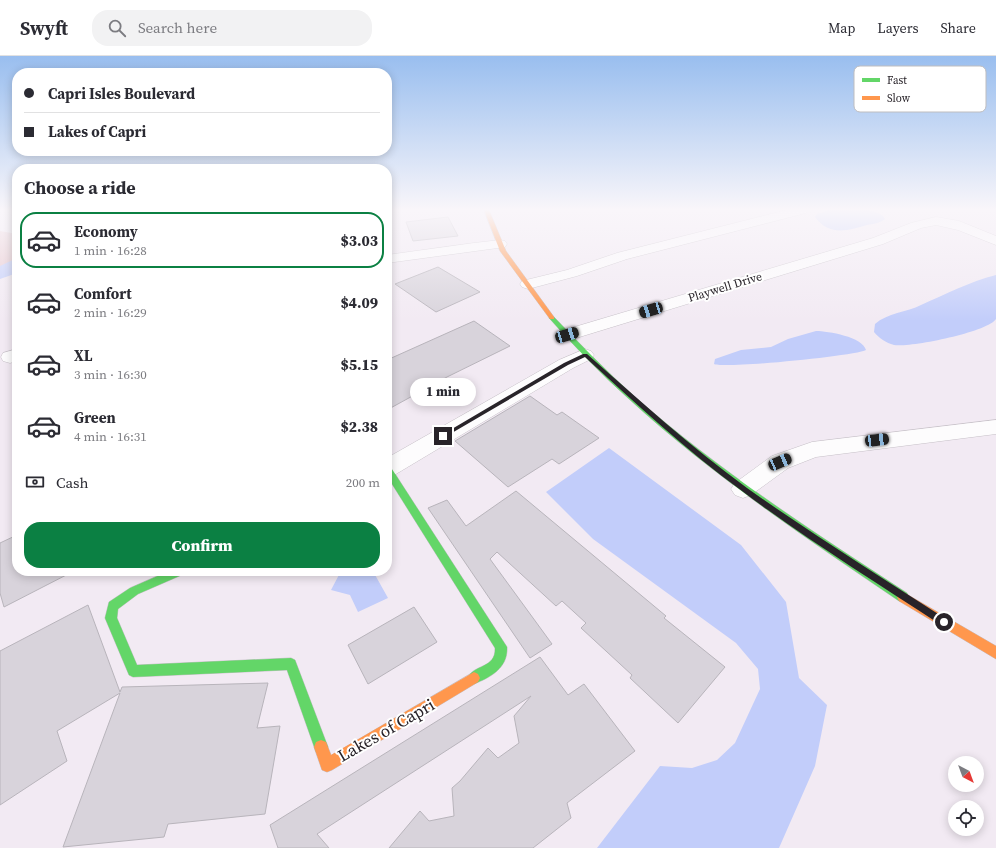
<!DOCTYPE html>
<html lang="en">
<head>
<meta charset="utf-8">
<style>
	body { margin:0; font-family:"Source Serif 4",serif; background:#f2f2f3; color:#2b2b33; height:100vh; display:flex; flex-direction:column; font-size:15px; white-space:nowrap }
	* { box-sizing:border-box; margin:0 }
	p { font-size:13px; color:#7c7c81 }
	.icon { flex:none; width:22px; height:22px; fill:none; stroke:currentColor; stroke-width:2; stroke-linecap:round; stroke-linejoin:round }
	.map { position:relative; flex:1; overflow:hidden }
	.details { position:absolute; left:12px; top:108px; width:380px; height:412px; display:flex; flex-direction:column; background:#fff; border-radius:16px; box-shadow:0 2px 10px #0003 }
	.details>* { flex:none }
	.top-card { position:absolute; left:12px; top:12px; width:380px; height:88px; border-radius:16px; box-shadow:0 2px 10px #0003; display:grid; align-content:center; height:88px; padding:0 12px; background:#fff }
	.needle { width:26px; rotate:139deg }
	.tools { position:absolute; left:948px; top:700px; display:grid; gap:8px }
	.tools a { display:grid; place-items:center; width:36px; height:36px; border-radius:50%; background:#fff; box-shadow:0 2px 10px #0003; font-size:20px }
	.end { position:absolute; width:18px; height:18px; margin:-9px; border:5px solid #282329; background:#fff; box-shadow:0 0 0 2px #fff }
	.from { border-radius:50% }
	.bubble { position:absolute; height:28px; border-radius:14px; background:#fff; box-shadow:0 2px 10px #0003; font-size:13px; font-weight:800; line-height:28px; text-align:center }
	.car { position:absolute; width:12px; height:24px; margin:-12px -6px; border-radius:5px; box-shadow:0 0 3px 1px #0007; background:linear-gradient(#222 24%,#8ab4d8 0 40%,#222 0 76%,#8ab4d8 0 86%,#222 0) }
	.top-card b { display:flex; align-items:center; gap:14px; height:38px; font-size:15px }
	.top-card b+b { border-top:1px solid #e1e1e2 }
	.top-card i { width:10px; height:10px; background:#2b2b33 }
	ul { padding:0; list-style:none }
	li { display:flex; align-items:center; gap:12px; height:56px; margin:0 8px 6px; padding:0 4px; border:2px solid transparent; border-radius:16px }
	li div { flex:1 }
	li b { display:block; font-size:15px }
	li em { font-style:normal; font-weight:800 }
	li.active { border-color:#0b8043 }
	li>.icon { width:36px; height:36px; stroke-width:1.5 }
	h2 { padding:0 12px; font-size:18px; line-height:48px }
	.pay { display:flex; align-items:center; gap:10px; height:44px; padding:0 12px; font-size:15px }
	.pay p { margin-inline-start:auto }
	.button { display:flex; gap:8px; margin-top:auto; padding:8px 12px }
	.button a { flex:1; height:46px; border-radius:16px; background:#0b8043; color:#fff; font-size:16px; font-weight:800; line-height:46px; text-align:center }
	header { display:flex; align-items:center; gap:24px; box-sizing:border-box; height:56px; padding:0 20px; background:#fff; border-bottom:1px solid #e1e1e2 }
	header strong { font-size:19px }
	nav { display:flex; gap:22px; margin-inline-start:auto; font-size:14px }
	.search { width:280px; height:36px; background:#f2f2f3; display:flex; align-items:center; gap:10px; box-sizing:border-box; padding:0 14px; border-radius:16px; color:#7c7c81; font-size:15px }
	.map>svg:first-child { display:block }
	.green { fill:#e8c8ce }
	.water { fill:#c2cdfa }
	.building { fill:#d8d3db; stroke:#b8b4bb }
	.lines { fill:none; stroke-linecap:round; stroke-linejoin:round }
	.street-casing { stroke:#c6c0c7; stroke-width:1 }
	.fast-casing { stroke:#c6c0c7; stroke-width:1 }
	.slow-casing { stroke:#c6c0c7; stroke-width:1 }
	.street { fill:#fdfcfd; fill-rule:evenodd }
	.fast { fill:#63d668; fill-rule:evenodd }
	.slow { fill:#ff974d; fill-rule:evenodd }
	.route { fill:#282329 }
	.labels { text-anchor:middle; stroke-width:4; stroke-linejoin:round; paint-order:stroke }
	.far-street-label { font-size:12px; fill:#282329; stroke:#fff }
	.near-street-label { font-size:17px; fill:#282329; stroke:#fff }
	.key { fill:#fff; stroke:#bebdbf; stroke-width:1 }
	.key-label { font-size:11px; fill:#282329 }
</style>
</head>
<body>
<header>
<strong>Swyft</strong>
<div class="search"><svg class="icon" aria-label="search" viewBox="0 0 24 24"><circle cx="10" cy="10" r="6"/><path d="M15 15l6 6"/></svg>Search here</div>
<nav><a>Map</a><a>Layers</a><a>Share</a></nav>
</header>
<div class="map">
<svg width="996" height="792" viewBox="0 0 996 792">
	<rect width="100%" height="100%" fill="#f2eaf3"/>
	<polygon class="green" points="0,175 17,178 17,210 0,221"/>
	<g class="water">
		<path d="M 831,154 C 843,154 879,150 885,163 C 880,167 873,168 867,169 C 847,175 829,180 815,161 L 817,158 Z"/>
		<polygon points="17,202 17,217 0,223 0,210"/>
		<path d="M 996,219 L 996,263 C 988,276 909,292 894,289 C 886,287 879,282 874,276 L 875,268 C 887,257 907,256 921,249 C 946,238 969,226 996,219 Z"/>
		<path d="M 816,275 C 828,275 863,281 866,294 C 855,300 723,313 714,308 L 715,303 L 741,294 L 771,291 L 788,283 Z"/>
		<polygon points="609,392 741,489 786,546 799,622 827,649 815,710 779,792 597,792 660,710 692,712 717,704 735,687 760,633 758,613 736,587 593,483 546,436"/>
		<polygon points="341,515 367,515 374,517 388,542 358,556 350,539 331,534"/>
	</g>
	<g class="building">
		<polygon points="448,161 458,180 413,185 406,166"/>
		<polygon points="438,211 480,236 436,256 395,228"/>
		<polygon points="474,265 510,290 447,321 387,354 387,304"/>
		<polygon points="530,340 557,359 562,356 599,382 559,408 552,403 508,431 455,385"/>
		<polygon points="516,435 666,560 664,562 725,611 678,667 630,622 632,619 581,572 586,567 562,545 556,550 497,496 490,503 552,588 530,602 428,452 447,444 466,470"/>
		<polygon points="17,479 17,515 74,515 4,551 0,537 0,487"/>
		<polygon points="88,549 120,636 122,631 268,627 257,672 280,670 265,758 168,768 164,781 63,791 120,637 57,675 67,705 0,749 0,595"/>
		<polygon points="414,551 437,586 368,628 348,589"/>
		<polygon points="540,601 568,639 584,628 635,695 567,747 571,762 533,792 389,792 420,755 429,765 454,760 452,732 460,725 488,692 498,702 519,687 514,660 531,640 317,778 329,792 278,792 270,769"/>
	</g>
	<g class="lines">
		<defs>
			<g id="street">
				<polygon points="787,154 807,154 806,157 627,203 577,220 528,233 522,231 520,228 522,225 567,214 617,197"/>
				<polygon points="936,161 959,165 996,180 996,189 958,174 936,169 921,172 883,188 573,283 567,284 561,283 558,279 561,275 873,182 911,167"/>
				<path d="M 500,184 L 505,185 L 507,188 L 505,191 L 387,207 L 387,199 C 425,194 462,188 500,184 Z"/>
				<polygon points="17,293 17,305 10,307 3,305 1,301 3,297"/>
				<polygon points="585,293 591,295 594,299 591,303 573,312 396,418 387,420 387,402 559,304"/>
				<polygon points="996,364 996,378 816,401 788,412 751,439 743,442 735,439 731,433 735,427 772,400 812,386"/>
			</g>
			<g id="fast">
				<path d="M 552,260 L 554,261 C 580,288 606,315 634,340 C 718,414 813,476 907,537 L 909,541 L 907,545 L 903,546 L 899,545 C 806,482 712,419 629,343 C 601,318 575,291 550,263 L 549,262 Z"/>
				<path d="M 387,409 L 390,410 L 507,591 C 508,612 491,621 474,628 L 470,626 L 468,622 C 473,608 496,613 495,592 L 387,420 Z"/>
				<polygon points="169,515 185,515 184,518 138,538 118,553 117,562 137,609 291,602 295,604 328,691 326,696 321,698 316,696 287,614 133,621 129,619 105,562 109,546 130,532"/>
			</g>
			<g id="slow">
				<polygon points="484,154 489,154 506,195 554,261 554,263 550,263 500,195"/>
				<polygon points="903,536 996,590 996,603 899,545 897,541 899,537"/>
				<polygon points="474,616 478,618 480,622 478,626 332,714 327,716 322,714 314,691 316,686 321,684 326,686 331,699"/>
			</g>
		</defs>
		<use href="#street" class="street-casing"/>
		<use href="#fast" class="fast-casing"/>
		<use href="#slow" class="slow-casing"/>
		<use href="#street" class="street"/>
		<use href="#fast" class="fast"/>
		<use href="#slow" class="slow"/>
	</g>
	<linearGradient id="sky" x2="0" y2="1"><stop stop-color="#99beef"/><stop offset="0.58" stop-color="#f9f6fa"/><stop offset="1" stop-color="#f9f6fa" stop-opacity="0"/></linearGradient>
	<rect width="996" height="265" fill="url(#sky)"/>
	<path class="route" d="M 583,298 L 587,298 C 639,344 691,391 747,432 C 812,478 879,520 946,563 L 946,569 L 941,569 C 874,525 806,483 742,435 C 686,394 636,348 585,301 L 568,309 L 445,381 L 440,380 L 564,307 Z"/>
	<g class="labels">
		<g class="far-street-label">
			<text transform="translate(725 231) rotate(-17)" y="4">Playwell Drive</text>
		</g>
		<g class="near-street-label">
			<text transform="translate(386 674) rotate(-30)" y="6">Lakes of Capri</text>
		</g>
	</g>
	<rect x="854" y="10" width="132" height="46" rx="6" class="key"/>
	<rect x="862" y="22" width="18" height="4" fill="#63d668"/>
	<rect x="862" y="40" width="18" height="4" fill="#ff974d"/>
	<g class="key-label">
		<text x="887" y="28">Fast</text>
		<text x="887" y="46">Slow</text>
	</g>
</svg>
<div class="tools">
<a><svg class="needle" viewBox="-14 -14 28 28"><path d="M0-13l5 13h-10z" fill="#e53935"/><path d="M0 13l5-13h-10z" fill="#7c7c81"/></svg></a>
<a><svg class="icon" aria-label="locate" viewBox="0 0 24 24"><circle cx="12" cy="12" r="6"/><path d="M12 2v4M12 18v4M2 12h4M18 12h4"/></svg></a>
</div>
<i class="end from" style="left:944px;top:566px"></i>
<i class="end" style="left:443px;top:380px"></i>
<div class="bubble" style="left:410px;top:322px;width:66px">1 min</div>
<i class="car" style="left:651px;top:254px;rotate:253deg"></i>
<i class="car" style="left:567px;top:279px;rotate:73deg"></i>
<i class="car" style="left:877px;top:384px;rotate:83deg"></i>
<i class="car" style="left:780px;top:406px;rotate:67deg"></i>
<div class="top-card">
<b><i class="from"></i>Capri Isles Boulevard</b>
<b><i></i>Lakes of Capri</b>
</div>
<section class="details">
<h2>Choose a ride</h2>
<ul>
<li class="active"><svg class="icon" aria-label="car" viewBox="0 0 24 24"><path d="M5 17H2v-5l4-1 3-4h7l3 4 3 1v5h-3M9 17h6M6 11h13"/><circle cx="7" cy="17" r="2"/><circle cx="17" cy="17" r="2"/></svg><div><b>Economy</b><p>1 min · 16:28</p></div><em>$3.03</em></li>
<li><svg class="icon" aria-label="car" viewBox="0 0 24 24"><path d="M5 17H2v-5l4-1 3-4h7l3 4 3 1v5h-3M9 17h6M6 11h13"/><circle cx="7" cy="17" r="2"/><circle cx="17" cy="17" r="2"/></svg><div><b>Comfort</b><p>2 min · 16:29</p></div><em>$4.09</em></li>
<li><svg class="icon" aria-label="car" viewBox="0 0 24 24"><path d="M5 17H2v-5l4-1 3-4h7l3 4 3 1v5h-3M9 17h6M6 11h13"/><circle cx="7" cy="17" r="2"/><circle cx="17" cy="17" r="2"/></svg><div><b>XL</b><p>3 min · 16:30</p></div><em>$5.15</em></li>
<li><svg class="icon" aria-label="car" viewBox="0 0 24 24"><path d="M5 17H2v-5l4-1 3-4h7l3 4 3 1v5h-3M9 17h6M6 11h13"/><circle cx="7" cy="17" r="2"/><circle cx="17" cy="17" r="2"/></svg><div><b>Green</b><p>4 min · 16:31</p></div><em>$2.38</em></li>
</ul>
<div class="pay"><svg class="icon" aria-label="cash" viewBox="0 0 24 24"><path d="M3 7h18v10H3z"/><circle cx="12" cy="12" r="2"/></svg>Cash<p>200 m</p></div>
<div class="button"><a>Confirm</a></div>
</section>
</div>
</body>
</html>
